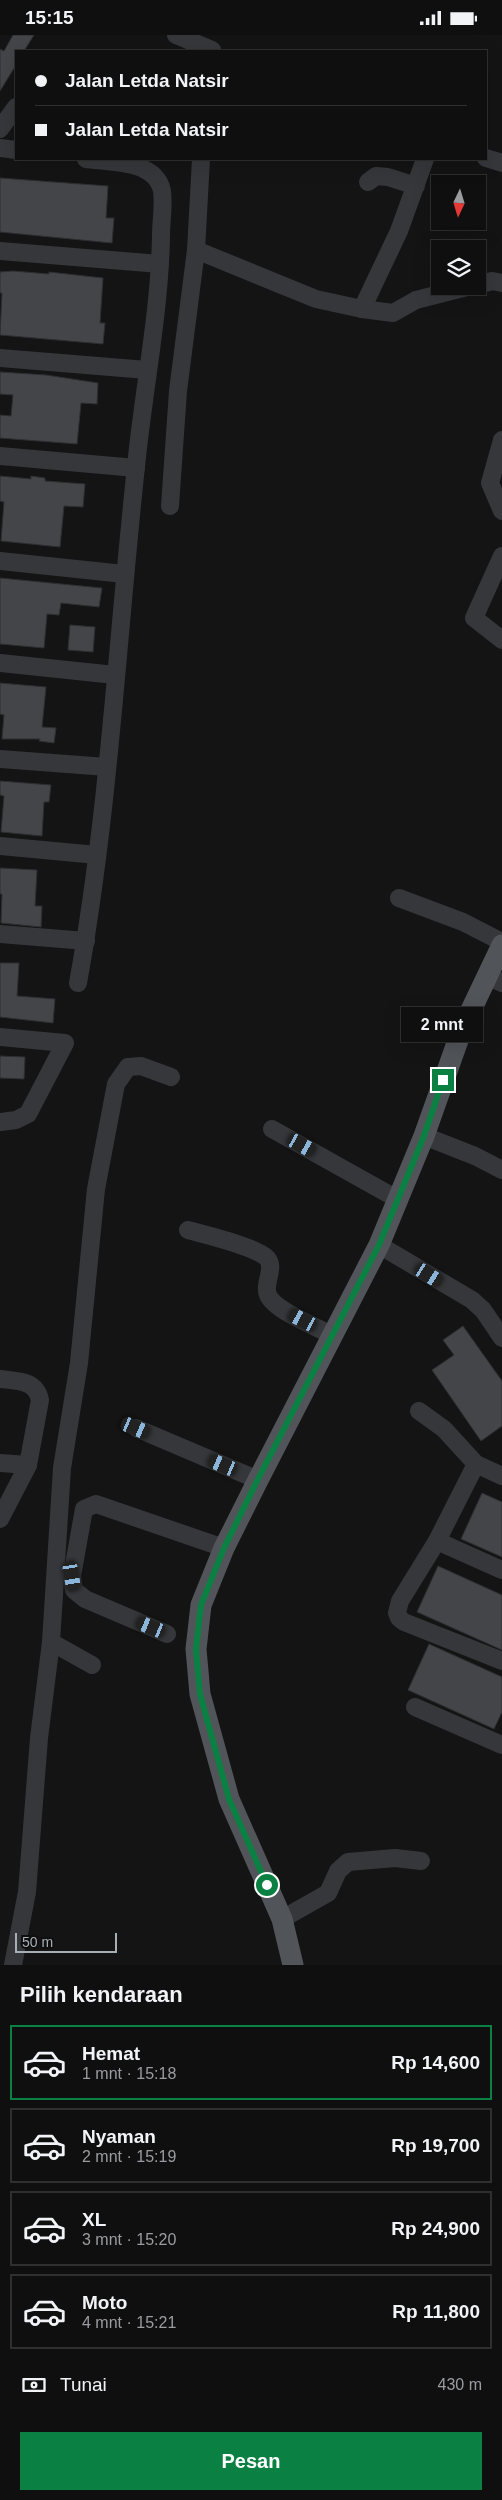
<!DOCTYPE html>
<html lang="id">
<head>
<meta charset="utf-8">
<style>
	body { margin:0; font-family:Arial,sans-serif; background:#181819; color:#f1f3f6; height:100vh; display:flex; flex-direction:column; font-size:19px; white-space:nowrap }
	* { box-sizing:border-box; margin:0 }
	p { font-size:16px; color:#9b9c9f }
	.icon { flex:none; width:28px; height:28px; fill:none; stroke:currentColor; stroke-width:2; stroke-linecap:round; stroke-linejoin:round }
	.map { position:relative; height:1930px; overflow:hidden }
	.sheet { display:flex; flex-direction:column; background:#0f0f10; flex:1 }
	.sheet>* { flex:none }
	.hud { position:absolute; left:15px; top:15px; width:472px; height:110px; border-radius:0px; box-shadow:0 5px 20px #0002,0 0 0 1px #2f2f30; display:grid; align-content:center; height:110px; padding:0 20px; background:#0f0f10 }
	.needle { width:32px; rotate:184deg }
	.controls { position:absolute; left:431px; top:140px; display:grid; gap:10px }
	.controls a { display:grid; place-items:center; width:55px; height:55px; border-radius:0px; background:#0f0f10; box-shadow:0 5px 20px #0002,0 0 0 1px #2f2f30; font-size:25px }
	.scale { position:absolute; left:15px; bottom:12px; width:102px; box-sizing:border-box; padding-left:5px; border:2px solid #a6afb5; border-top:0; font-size:14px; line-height:18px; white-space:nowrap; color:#a6afb5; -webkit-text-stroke:4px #0f0f10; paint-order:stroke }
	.end { position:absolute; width:22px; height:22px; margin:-11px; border:6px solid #0b8043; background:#fff; box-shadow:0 0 0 2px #fff }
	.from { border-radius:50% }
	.bubble { position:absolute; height:35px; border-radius:0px; background:#0f0f10; box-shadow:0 5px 20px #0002,0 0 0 1px #2f2f30; font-size:16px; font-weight:600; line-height:35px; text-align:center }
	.car { position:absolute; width:15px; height:30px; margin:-15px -8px; border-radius:6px; box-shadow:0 0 4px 1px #0007; background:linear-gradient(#222 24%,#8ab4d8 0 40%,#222 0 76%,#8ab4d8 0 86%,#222 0) }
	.hud b { display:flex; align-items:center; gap:18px; height:48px; font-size:19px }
	.hud b+b { border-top:1px solid #2f2f30 }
	.hud i { width:12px; height:12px; background:#f1f3f6 }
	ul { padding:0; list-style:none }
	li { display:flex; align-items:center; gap:15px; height:75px; margin:0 10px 8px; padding:0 10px; border:2px solid #2f2f30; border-radius:0px }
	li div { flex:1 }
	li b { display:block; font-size:19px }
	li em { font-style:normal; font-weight:600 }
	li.on { border-color:#0b8043 }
	li>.icon { width:45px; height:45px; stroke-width:1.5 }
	h2 { padding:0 20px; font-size:22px; line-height:60px }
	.pay { display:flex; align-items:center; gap:12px; height:55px; padding:0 20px; font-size:19px }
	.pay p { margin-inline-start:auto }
	.button { display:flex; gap:10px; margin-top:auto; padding:10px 20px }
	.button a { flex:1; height:58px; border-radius:0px; background:#0b8043; color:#fff; font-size:20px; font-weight:600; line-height:58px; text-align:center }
	.status { display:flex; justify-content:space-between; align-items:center; height:35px; padding:0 25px; background:#0f0f10; direction:ltr }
	.status svg { height:14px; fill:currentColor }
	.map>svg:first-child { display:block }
	.building { fill:#434548; stroke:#2e2f31 }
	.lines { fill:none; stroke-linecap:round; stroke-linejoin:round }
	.minor { stroke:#35373a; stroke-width:18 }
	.major { stroke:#515559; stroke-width:21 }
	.route { stroke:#0b8043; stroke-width:6 }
</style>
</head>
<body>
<div class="status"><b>15:15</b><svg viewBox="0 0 49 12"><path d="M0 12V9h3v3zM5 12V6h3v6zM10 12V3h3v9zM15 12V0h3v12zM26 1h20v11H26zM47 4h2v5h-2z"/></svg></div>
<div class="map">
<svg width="502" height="1930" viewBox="0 0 502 1930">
	<rect width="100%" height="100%" fill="#141415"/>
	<g class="building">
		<polygon points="13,0 34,0 24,16 16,16 16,30 0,56 0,14 4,16"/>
		<polygon points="0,143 108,151 106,183 114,183 112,208 0,197"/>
		<polygon points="13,236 49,239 49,237 103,243 100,288 105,288 103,309 0,300 2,258 0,258 0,237"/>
		<polygon points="0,337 46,340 98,348 97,369 81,368 77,409 0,403 0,380 11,381 13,360 0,359"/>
		<polygon points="0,441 31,444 31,441 45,443 45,446 85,449 83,472 64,471 60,512 1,506 4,467 0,466"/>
		<polygon points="0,543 102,553 99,572 61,568 59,580 47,579 44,613 0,609"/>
		<polygon points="70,590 95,592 93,617 68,615"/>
		<polygon points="0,648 46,652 42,692 56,693 54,708 39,706 40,704 2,704 4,680 0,679"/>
		<polygon points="0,746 51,750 49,767 44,767 42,801 1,797 4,761 0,760"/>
		<polygon points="0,833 37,835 35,871 42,871 41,892 1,888 2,859 0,859"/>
		<polygon points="0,928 19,928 17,961 55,964 53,988 0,982"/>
		<polygon points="0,1021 25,1022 24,1044 0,1043"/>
		<polygon points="463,1291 502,1346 502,1391 481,1406 432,1335 454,1320 443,1305"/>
		<polygon points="482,1458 502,1467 502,1522 461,1504"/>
		<polygon points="438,1531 502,1560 502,1615 417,1577"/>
		<polygon points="429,1609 502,1642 502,1677 494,1694 408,1655"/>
	</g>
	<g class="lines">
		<g class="minor">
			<polyline points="176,0 212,15"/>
			<polyline points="0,94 16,72"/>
			<polyline points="0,113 16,115"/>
			<polyline points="486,123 502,128"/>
			<polyline points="368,147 376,141 388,142 416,151"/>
			<polyline points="196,215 316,264 362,274 393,278 416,265 471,251"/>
			<polyline points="0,216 160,229"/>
			<polyline points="478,250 492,246 502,248"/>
			<polyline points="362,274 399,196 425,124"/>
			<polyline points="0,323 147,335"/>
			<polyline points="502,405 490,448 502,476"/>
			<polyline points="0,421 136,433"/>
			<polyline points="170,471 178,356 196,215 201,124"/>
			<polyline points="502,521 474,583 502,605"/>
			<polyline points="0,526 124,539"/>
			<polyline points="0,628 115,640"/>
			<polyline points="0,724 107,732"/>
			<polyline points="0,811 97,820"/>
			<polyline points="399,863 463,887 502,907"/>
			<polyline points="0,899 86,906"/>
			<polyline points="487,941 502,948"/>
			<path d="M 78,948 C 110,771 118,591 138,413 C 146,342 160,271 161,200 C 161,187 164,169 162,156 C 156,125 110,127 86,124"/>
			<polyline points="0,1002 65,1008 28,1079 16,1085 0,1087"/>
			<polyline points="272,1094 399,1165"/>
			<polyline points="424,1101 475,1121 502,1135"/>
			<path d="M 188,1195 C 206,1200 254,1211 267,1223 C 276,1233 263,1248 268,1260 C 274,1275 316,1292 332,1300"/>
			<polyline points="379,1210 472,1265 483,1275 502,1303"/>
			<path d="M 0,1344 C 17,1346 36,1345 40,1365 L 28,1430 L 0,1484"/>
			<polyline points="419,1376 444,1394 476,1429 502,1441"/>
			<polyline points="136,1393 258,1445"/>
			<polyline points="0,1428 28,1430"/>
			<polyline points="476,1429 437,1506 400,1566 397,1578 399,1583 404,1587 502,1626"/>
			<polyline points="437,1506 502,1535"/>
			<polyline points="167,1599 85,1564 74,1555 72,1541 84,1474 96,1469 224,1513"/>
			<polyline points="51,1607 92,1630"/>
			<polyline points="415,1672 502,1710"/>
			<polyline points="282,1884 328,1858 338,1836 348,1827 395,1823 421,1826"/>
			<polyline points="13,1930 27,1857 39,1703 51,1607 62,1433 79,1328 96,1154 116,1049 128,1032 141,1031 171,1042"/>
		</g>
		<polyline class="major" points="293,1930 282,1884 229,1764 200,1659 196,1614 201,1570 224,1513 258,1445 379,1210 424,1101 462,994 502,910"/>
	</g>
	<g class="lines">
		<polyline class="route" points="267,1850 229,1764 200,1659 196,1614 201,1570 224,1513 258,1444 379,1210 424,1101 443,1045"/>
	</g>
</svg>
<div class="controls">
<a><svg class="needle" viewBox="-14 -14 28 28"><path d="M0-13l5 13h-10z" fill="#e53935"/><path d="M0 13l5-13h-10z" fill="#9b9c9f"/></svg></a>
<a><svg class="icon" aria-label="layers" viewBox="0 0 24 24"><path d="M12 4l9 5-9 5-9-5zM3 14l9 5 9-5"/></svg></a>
</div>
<div class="scale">50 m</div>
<i class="end from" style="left:267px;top:1850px"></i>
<i class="end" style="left:443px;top:1045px"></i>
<div class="bubble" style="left:401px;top:972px;width:82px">2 mnt</div>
<i class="car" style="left:302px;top:1110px;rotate:119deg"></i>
<i class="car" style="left:429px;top:1240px;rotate:122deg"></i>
<i class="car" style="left:303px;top:1285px;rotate:298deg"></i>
<i class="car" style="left:136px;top:1393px;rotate:113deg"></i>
<i class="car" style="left:223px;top:1430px;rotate:293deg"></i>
<i class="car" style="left:72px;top:1541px;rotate:170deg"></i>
<i class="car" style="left:151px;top:1592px;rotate:292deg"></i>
<div class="hud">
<b><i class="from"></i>Jalan Letda Natsir</b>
<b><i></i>Jalan Letda Natsir</b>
</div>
</div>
<section class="sheet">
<h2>Pilih kendaraan</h2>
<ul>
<li class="on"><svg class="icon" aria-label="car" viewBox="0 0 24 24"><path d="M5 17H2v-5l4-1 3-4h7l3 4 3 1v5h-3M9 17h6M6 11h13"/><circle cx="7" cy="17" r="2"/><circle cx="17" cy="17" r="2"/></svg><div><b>Hemat</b><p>1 mnt · 15:18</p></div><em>Rp 14,600</em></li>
<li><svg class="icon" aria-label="car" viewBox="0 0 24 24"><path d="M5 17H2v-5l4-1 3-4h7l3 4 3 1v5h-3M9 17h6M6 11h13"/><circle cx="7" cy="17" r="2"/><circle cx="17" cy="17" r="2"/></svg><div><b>Nyaman</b><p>2 mnt · 15:19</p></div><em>Rp 19,700</em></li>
<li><svg class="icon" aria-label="car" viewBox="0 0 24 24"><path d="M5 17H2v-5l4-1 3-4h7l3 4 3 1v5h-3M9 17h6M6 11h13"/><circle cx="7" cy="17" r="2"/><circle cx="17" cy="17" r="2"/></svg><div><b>XL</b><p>3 mnt · 15:20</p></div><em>Rp 24,900</em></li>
<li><svg class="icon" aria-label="car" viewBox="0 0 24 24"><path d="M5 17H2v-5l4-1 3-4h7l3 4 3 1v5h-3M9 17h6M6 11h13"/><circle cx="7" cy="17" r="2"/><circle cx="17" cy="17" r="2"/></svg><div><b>Moto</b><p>4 mnt · 15:21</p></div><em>Rp 11,800</em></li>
</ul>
<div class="pay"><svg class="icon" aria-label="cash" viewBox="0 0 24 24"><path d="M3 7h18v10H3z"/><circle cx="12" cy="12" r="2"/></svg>Tunai<p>430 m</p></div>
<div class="button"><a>Pesan</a></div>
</section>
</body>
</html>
